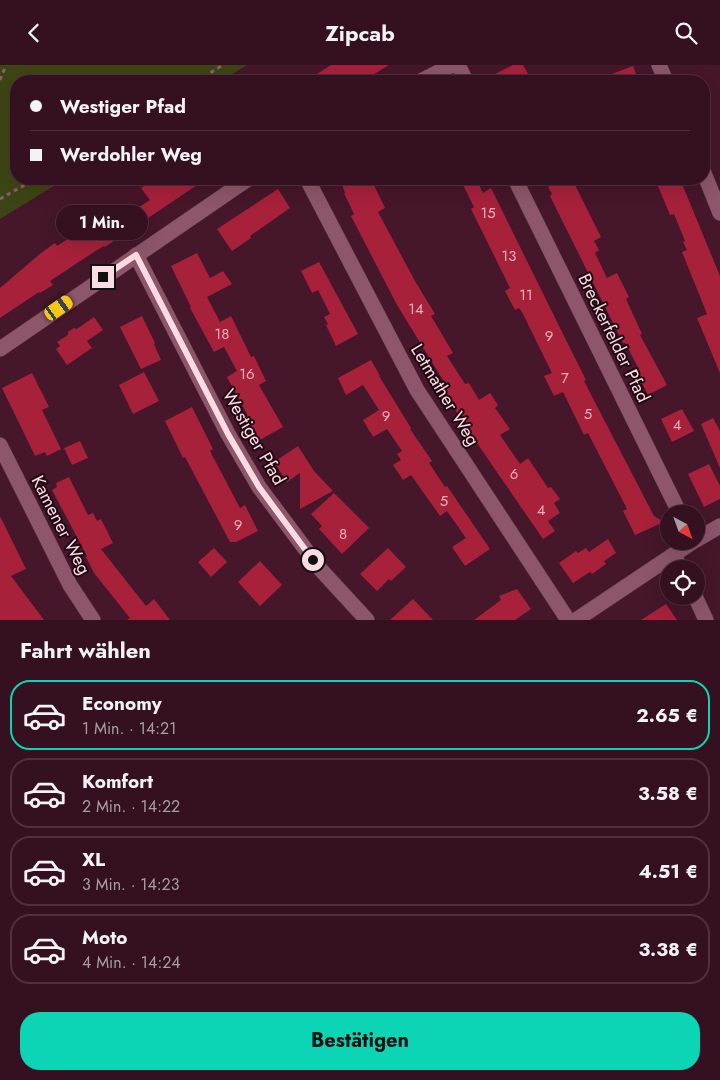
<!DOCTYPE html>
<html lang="de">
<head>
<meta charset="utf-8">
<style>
	body { margin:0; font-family:Jost,sans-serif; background:#3f1e2d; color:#f1f3f6; height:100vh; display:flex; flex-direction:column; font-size:19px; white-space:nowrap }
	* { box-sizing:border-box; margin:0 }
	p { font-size:16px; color:#a99da5 }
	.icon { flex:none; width:28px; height:28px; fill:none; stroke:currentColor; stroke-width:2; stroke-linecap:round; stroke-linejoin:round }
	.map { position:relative; height:555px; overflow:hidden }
	.sheet { display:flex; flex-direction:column; background:#341020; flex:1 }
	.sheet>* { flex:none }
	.hud { position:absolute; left:10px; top:10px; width:700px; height:110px; border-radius:20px; box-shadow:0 5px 20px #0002,0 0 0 1px #4e303e; display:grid; align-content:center; height:110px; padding:0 20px; background:#341020 }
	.needle { width:32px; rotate:139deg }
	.fabs { position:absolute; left:660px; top:440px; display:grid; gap:10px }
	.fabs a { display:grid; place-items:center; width:45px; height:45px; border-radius:50%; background:#341020; box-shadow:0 5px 20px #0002,0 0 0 1px #4e303e; font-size:25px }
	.end { position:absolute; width:22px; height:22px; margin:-11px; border:6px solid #fcdbe5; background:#111; box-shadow:0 0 0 2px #111 }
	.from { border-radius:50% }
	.bubble { position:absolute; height:35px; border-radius:18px; background:#341020; box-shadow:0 5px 20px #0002,0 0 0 1px #4e303e; font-size:16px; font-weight:700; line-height:35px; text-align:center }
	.car { position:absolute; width:15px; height:30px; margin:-15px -8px; border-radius:6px; box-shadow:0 0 4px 1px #0007; background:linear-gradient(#f5c518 24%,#345 0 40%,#f5c518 0 76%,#345 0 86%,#f5c518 0) }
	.hud b { display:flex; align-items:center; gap:18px; height:48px; font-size:19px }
	.hud b+b { border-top:1px solid #4e303e }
	.hud i { width:12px; height:12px; background:#f1f3f6 }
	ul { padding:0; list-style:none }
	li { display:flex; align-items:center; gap:15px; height:70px; margin:0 10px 8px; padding:0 10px; border:2px solid #4e303e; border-radius:20px }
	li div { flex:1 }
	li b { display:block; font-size:19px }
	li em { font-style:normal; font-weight:700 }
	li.on { border-color:#0cd5b5 }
	li>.icon { width:45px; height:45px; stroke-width:1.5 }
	h2 { padding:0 20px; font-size:22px; line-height:60px }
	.cta { display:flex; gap:10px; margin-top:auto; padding:10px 20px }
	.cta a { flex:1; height:58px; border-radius:20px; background:#0cd5b5; color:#111; font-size:20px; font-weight:700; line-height:58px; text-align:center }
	header { display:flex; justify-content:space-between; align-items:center; height:65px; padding:0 20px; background:#341020; font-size:22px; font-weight:700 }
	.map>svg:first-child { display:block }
	.green { fill:#3e4514 }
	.building { fill:#a7213b }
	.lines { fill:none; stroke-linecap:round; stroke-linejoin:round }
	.minor-casing { stroke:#5c3545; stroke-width:16 }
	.path { stroke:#8a6070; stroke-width:3; stroke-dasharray:4 4; stroke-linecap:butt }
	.minor { stroke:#8d566a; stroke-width:15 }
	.route { stroke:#fcdbe5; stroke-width:6 }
	.labels { text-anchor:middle; stroke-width:4; stroke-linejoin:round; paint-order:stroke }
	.number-label { font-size:15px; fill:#e7acba }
	.street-label { font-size:18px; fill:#fcdbe5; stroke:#1f0a12 }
</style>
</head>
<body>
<header><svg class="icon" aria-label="back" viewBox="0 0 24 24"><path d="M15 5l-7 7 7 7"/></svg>Zipcab<svg class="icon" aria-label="search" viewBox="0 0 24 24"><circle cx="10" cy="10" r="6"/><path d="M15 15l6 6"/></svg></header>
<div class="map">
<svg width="720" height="555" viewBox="0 0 720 555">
	<rect width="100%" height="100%" fill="#46162a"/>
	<polygon class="green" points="0,0 247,0 221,16 16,16 16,114 65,114 0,154"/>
	<g class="building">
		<polygon points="331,0 389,0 363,16 306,16"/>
		<polygon points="513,0 523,0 532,16 481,16"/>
		<polygon points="633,1 639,16 596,16 596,15"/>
		<polygon points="155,114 206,114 105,182 104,181 97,185 50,216 53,220 40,228 39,227 0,253 0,223 41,188 55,178 57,181 80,166 83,170 117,147 122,153 150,135 141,123"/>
		<polygon points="340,114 371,114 385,143 378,147 415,216 435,249 431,251 453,288 447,291 465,319 469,318 479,335 490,328 498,340 495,343 510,364 500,370 520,399 528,393 548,423 551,422 560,434 554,438 560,448 548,456 555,466 543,474 461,355 443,322 446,320 397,240 351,151 354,149 344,128 345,128"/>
		<polygon points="460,114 476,114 483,128 491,123 565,273 586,315 584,316 654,451 664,457 635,470 623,446 627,444 588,368 584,370 563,327 554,331 544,311 552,308 522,247 519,243 515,245 505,226 510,223 471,144 474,142"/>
		<polygon points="547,114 572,114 601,172 594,176 599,185 595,188 607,213 617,208 629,232 626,234 642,269 640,270 667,320 648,330 636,306 639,304 625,278 623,278 550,131 552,129 548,122 550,121"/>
		<polygon points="655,114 680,114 720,211 720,308 697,253 707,249 682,187 687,185 683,177 685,176 674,149 670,150"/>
		<polygon points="278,124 290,143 250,171 251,173 232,186 217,164"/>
		<polygon points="197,188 210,213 223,206 232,219 207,232 220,257 231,251 251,292 254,291 266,316 259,320 283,362 260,375 249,360 247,349 227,312 237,306 224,282 214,287 190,243 191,242 171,201"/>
		<polygon points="319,197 358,269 336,281 326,260 328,259 324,252 330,249 318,225 312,228 301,206"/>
		<polygon points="142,251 155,278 154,279 161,295 141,304 120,262"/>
		<polygon points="94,252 103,265 87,276 92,283 67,300 56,284 60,281 57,277 68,270 68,267 74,263 77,264"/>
		<polygon points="371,295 380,311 379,311 411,363 410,364 432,396 429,398 445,422 447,421 490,484 465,501 452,482 466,473 447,446 440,451 411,410 403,415 393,400 401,395 397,389 402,386 387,364 373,372 363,355 379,345 363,320 346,330 338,313"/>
		<polygon points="144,307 159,336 133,349 119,320"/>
		<polygon points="32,308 49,342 42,345 61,384 47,391 45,387 35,391 2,323"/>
		<polygon points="192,342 213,384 210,386 240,443 245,440 258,466 236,477 230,477 185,392 183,393 165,356"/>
		<polygon points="682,344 694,366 672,377 661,354"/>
		<polygon points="713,353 720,366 720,403 701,359"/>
		<polygon points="80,376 88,393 72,400 64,383"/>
		<polygon points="298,381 314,406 333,426 300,444 300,408 287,417 274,397"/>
		<polygon points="709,399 720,421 720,434 704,442 688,409"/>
		<polygon points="69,412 88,450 93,448 97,456 101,454 113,478 101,484 146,541 154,534 170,555 127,555 130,553 94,508 86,492 87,491 52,425 57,422 56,418"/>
		<polygon points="334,428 369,463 342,489 319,464 322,461 311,449"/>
		<polygon points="0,451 26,504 11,511 44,555 0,555"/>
		<polygon points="608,474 616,488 604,496 606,499 592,509 590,507 573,518 559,498 576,486 578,488 586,483 589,487"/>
		<polygon points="214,483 227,497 211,512 198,497"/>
		<polygon points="388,483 406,502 391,516 389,514 377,526 360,509"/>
		<polygon points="260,496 282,520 260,541 238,517"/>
		<polygon points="517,524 531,544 515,555 474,555 501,535 499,531"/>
		<polygon points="413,534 433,555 390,555"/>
		<polygon points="666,539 677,555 641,555"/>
	</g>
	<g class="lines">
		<defs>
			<g id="minor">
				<polyline points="458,0 466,16"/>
				<polyline points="659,0 666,16"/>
				<polyline points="421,16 452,0"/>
				<polyline points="704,108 720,148"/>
				<polyline points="307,114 417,325 568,555"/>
				<polyline points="515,114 680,449"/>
				<polyline points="136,190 228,369 259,422 321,505 367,555"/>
				<polyline points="0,284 248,114"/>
				<polyline points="0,380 70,520 93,555"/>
				<polyline points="696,475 720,461"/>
				<polyline points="674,490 681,504"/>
				<polyline points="695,531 706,555"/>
				<polyline points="576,555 694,476"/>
			</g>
		</defs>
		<use href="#minor" class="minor-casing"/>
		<g class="path">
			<polyline points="0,15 6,0"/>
			<polyline points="197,16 223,0"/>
			<polyline points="0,134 35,114"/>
		</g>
		<use href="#minor" class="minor"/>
	</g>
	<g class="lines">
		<polyline class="route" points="103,212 136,190 228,369 259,422 313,495"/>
	</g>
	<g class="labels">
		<g class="number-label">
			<text x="488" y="153">15</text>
			<text x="509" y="196">13</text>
			<text x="526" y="235">11</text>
			<text x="416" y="249">14</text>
			<text x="222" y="274">18</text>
			<text x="549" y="276">9</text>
			<text x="247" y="314">16</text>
			<text x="565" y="318">7</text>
			<text x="588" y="354">5</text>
			<text x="386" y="356">9</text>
			<text x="677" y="365">4</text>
			<text x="514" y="414">6</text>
			<text x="444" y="441">5</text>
			<text x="541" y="450">4</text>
			<text x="238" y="465">9</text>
			<text x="343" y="474">8</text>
		</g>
		<g class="street-label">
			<text transform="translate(614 273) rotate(64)" y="6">Breckerfelder Pfad</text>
			<text transform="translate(445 330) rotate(59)" y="6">Letmather Weg</text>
			<text transform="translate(254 372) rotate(60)" y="6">Westiger Pfad</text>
			<text transform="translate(61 460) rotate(63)" y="6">Kamener Weg</text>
		</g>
	</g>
</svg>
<div class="fabs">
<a><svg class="needle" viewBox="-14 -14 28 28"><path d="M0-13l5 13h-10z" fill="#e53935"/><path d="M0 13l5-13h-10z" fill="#a99da5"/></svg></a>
<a><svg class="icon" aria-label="locate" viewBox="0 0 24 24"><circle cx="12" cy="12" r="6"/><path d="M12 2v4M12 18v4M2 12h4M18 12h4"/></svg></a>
</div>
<i class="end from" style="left:313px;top:495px"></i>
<i class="end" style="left:103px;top:212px"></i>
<div class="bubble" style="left:56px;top:140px;width:92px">1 Min.</div>
<i class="car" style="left:59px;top:243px;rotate:55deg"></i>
<div class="hud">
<b><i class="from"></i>Westiger Pfad</b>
<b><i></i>Werdohler Weg</b>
</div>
</div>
<section class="sheet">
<h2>Fahrt wählen</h2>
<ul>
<li class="on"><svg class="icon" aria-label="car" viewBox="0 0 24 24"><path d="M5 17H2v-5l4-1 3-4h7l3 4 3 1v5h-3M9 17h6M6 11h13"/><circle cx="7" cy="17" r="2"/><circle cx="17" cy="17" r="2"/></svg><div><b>Economy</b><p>1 Min. · 14:21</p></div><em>2.65 €</em></li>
<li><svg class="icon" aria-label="car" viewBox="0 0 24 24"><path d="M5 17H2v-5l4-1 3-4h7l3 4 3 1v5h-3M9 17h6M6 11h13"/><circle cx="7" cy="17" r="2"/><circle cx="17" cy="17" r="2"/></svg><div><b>Komfort</b><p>2 Min. · 14:22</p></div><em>3.58 €</em></li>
<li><svg class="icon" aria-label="car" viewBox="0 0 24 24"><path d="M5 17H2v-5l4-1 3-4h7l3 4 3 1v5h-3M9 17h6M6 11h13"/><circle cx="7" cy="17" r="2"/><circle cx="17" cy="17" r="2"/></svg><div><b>XL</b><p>3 Min. · 14:23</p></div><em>4.51 €</em></li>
<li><svg class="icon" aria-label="car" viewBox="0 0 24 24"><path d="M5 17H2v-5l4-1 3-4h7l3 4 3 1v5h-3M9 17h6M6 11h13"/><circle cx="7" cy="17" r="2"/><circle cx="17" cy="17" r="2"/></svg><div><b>Moto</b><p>4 Min. · 14:24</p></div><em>3.38 €</em></li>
</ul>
<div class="cta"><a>Bestätigen</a></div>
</section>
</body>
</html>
